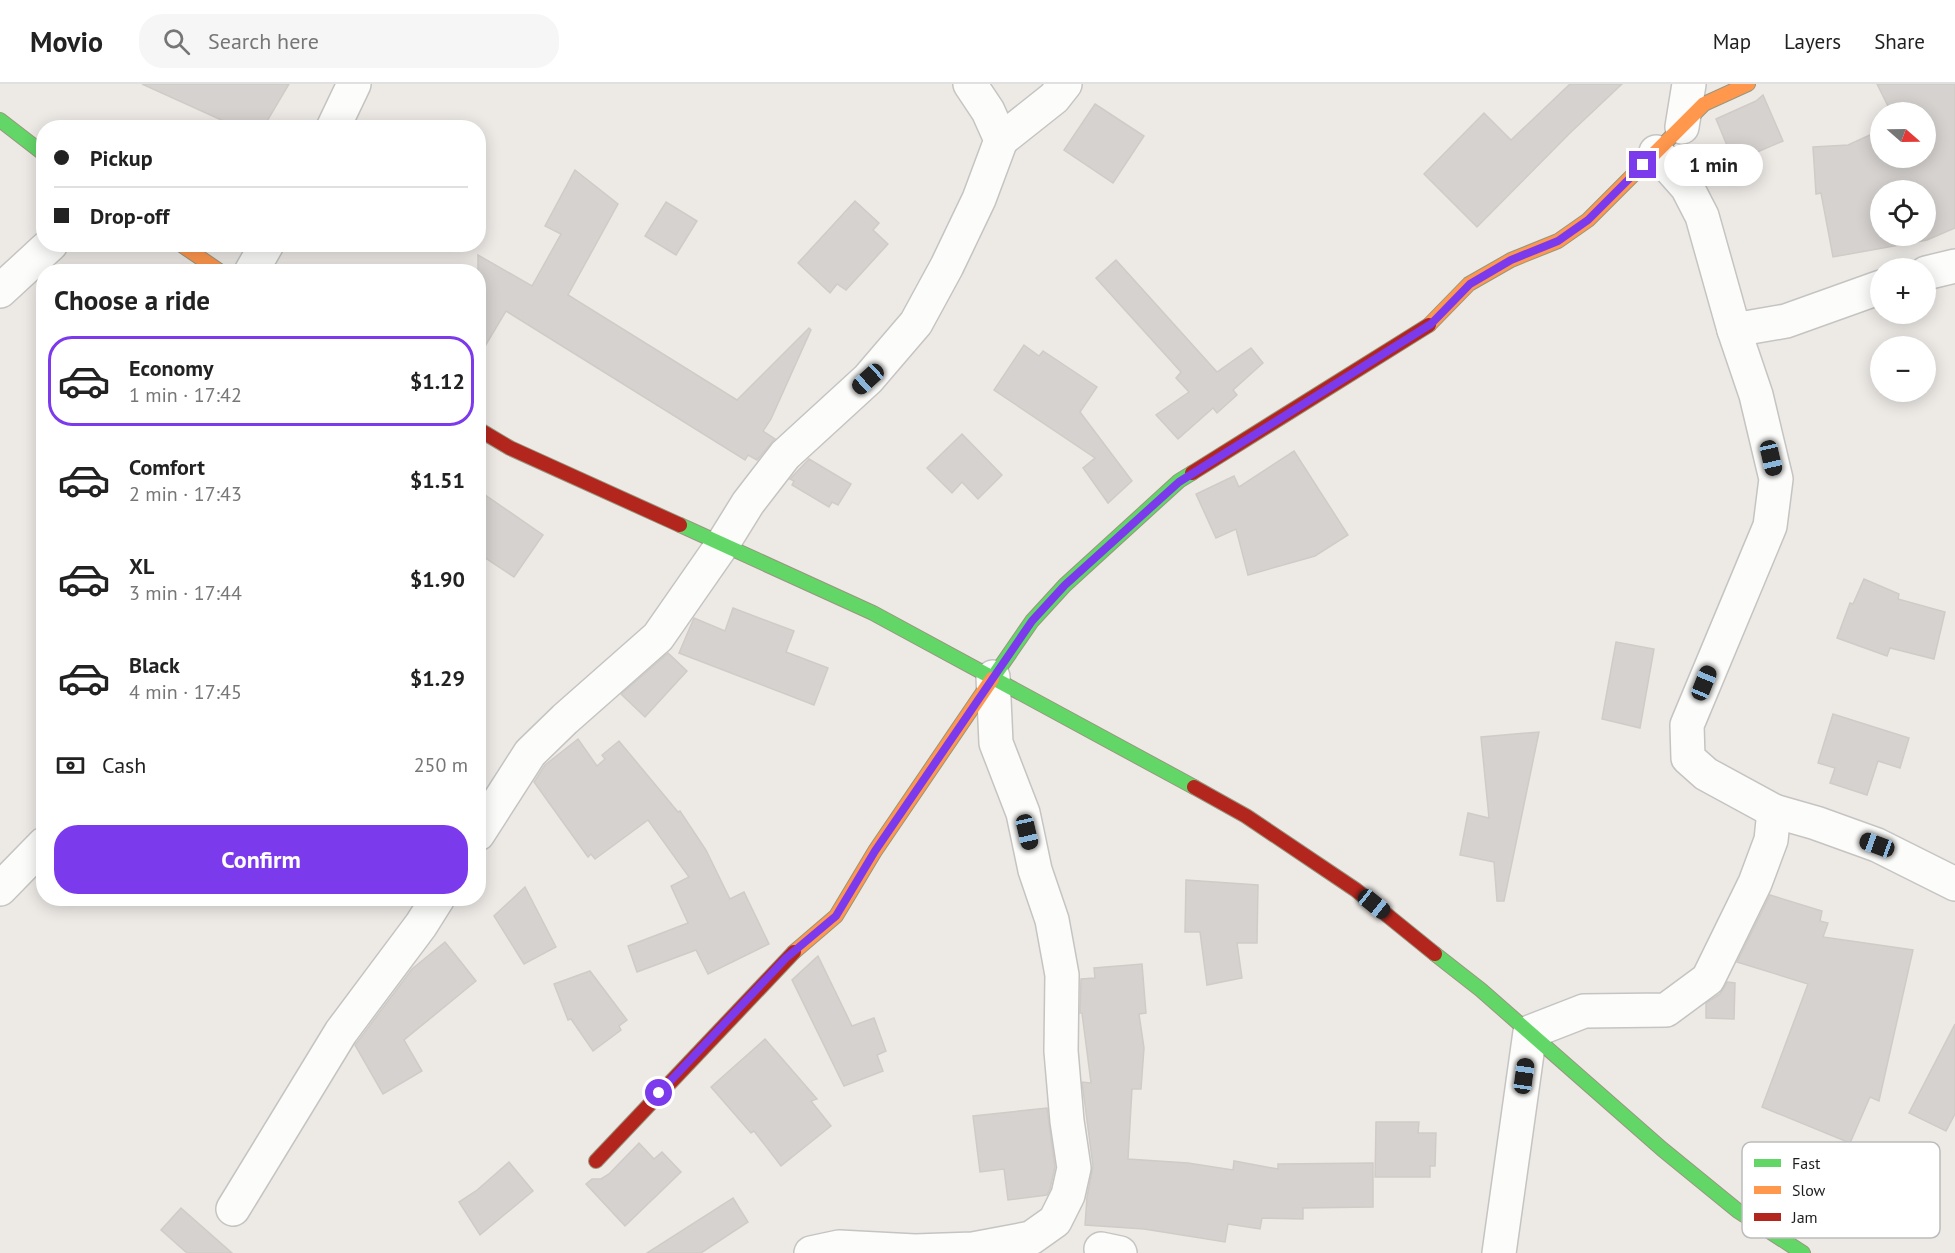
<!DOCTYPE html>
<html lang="en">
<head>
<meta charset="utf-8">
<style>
	body { margin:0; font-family:"PT Sans",sans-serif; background:#f6f6f6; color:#222; height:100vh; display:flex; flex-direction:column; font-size:22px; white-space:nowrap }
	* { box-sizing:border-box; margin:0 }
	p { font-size:20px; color:#767676 }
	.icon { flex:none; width:33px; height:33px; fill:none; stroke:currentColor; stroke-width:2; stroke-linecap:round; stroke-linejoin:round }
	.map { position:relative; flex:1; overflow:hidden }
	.drawer { position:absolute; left:36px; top:180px; width:450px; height:642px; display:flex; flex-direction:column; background:#fff; border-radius:24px; box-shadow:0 3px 15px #0003 }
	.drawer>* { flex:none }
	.hud { position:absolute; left:36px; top:36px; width:450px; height:132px; border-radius:24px; box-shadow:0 3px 15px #0003; display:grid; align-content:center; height:132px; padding:0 18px; background:#fff }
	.needle { width:39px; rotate:110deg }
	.tools { position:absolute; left:1870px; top:18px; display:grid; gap:12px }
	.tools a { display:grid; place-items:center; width:66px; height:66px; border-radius:50%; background:#fff; box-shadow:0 3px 15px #0003; font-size:30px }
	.end { position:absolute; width:27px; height:27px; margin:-14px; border:8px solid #7c3aed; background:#fff; box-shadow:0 0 0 3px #fff }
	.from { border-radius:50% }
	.bubble { position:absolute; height:42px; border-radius:21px; background:#fff; box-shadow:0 3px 15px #0003; font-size:20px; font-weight:700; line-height:42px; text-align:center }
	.car { position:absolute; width:18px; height:36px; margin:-18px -9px; border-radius:8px; box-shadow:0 0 4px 2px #0007; background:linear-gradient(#222 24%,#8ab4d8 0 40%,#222 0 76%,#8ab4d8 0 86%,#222 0) }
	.hud b { display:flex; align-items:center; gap:21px; height:57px; font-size:22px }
	.hud b+b { border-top:2px solid #e0e0e0 }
	.hud i { width:15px; height:15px; background:#222 }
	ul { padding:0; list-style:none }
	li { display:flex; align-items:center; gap:18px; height:90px; margin:0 12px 9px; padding:0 6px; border:3px solid transparent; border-radius:24px }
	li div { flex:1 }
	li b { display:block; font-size:22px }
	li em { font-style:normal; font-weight:700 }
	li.selected { border-color:#7c3aed }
	li>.icon { width:54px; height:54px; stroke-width:1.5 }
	h2 { padding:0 18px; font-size:27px; line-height:72px }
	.pay { display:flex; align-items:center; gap:15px; height:66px; padding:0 18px; font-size:22px }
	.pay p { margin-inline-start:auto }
	.cta { display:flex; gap:12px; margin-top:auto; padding:12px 18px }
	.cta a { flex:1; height:69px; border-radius:24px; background:#7c3aed; color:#fff; font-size:24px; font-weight:700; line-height:69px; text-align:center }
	header { display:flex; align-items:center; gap:36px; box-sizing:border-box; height:84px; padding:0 30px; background:#fff; border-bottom:2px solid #e0e0e0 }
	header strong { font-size:28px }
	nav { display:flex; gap:33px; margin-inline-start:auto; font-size:21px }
	.search { width:420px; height:54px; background:#f6f6f6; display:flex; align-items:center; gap:15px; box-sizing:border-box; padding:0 21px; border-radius:24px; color:#767676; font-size:22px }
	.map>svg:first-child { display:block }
	.building { fill:#d5d2cf; stroke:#d0cbc7; stroke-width:1.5; fill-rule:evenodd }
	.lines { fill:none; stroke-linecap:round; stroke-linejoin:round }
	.street-casing { stroke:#c5c4c2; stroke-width:36 }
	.fast-casing { stroke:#98967e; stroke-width:16 }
	.slow-casing { stroke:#98967e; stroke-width:16 }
	.jam-casing { stroke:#98967e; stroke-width:16 }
	.street { stroke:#fcfcfb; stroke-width:33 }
	.fast { stroke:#63d668; stroke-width:14 }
	.slow { stroke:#ff974d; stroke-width:14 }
	.jam { stroke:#b3261e; stroke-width:14 }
	.route { stroke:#7c3aed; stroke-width:8 }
	.key { fill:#fff; stroke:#bcbcbc; stroke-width:1.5 }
	.key-label { font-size:16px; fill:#1e1e1e }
</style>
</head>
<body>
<header>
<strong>Movio</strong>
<div class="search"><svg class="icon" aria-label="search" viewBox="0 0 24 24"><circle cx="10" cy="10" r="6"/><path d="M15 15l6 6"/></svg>Search here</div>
<nav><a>Map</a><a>Layers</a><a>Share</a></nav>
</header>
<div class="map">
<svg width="1955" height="1169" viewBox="0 0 1955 1169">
	<rect width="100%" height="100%" fill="#edeae6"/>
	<g class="building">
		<polygon points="142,0 289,0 263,44 239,44"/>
		<polygon points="1570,0 1622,0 1570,49 1477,143 1424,90 1484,29 1511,56"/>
		<path d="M 1877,0 L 1955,0 L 1955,144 L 1927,156 L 1833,173 L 1821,109 L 1816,110 L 1813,63 L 1848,61 L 1881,46 L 1881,74 L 1926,74 L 1926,28 L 1891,28 ZM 1881,106 L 1926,106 L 1926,152 L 1881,152 Z"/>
		<polygon points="1763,11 1783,57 1734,78 1716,35 1756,17"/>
		<polygon points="1095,20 1144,52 1113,99 1064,66"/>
		<polygon points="575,86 618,120 568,211 737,316 809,244 811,246 771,335 763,347 775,355 757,376 748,371 745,376 506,227 478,274 478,171 532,202 561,150 545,142"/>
		<polygon points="855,117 879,139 873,146 888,160 846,206 837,200 830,209 798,179"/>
		<polygon points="666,118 697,137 676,171 645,152"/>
		<polygon points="1116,176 1217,288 1251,264 1263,279 1233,306 1237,311 1217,329 1213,324 1178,355 1156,331 1189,308 1176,294 1181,288 1096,194"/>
		<polygon points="1024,261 1039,272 1043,267 1097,303 1080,328 1132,397 1108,419 1083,384 1095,374 994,306"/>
		<polygon points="962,350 1002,391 978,415 962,398 952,409 927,384"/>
		<polygon points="1294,367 1348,451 1315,472 1248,491 1236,445 1216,454 1196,410 1234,392 1239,403"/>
		<polygon points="809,375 851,400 838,421 832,418 829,423 792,401 794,397 790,395"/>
		<polygon points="478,406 543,451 514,493 478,469"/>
		<polygon points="1864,495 1899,510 1898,515 1945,528 1934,575 1890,564 1887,572 1837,554 1850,519 1853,520"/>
		<polygon points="733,524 794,547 786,568 828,584 814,621 679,569 694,534 725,547"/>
		<polygon points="1616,558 1654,565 1640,644 1602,635"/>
		<polygon points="668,569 687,587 645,633 621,610"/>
		<polygon points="1833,630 1909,654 1900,684 1878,677 1867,711 1830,699 1835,684 1818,679"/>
		<polygon points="1539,648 1504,817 1497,817 1494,778 1460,771 1468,729 1489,734 1481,653"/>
		<polygon points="578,655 597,682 605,675 602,671 619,657 678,728 680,727 706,766 730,815 744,808 769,860 708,890 696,866 637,888 628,862 688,839 671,802 689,793 648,736 595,775 591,770 588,773 534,698 545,681"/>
		<polygon points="1186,796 1258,801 1257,859 1237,859 1242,894 1207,901 1200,848 1185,848"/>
		<polygon points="525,803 556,863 524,880 494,832"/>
		<polygon points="1770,811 1822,827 1820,837 1828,839 1823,853 1913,866 1879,1017 1870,1013 1850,1059 1762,1023 1808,900 1737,878"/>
		<polygon points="445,858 476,897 404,956 422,987 383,1010 355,961 412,885"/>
		<polygon points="818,872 852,942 874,934 886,967 877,971 883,987 844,1002 792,896"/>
		<polygon points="1142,880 1146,929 1139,930 1144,964 1141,1005 1132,1005 1128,1075 1188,1079 1233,1086 1234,1077 1278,1085 1278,1080 1373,1079 1373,1123 1303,1124 1303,1135 1262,1134 1260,1145 1228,1140 1225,1158 1144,1145 1085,1141 1087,1113 1093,1082 1082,998 1091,999 1082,929 1080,929 1081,895 1095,894 1094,884"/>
		<polygon points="590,887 627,936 619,942 621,946 593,967 571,935 568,936 554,900"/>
		<polygon points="1727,898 1735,899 1734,935 1706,934 1706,919 1720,910"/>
		<polygon points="1955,940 1955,1030 1946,1047 1909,1029"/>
		<polygon points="765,955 817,1015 811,1017 831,1042 781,1082 754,1047 751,1049 711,1003"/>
		<polygon points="1047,1024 1055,1083 1050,1105 1047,1111 1008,1116 1004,1085 980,1088 973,1032"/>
		<polygon points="1376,1038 1419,1038 1418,1049 1436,1049 1435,1082 1430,1082 1430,1093 1375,1093"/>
		<polygon points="639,1059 654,1075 662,1068 681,1088 625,1142 586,1100 592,1095 601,1095 609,1090"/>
		<polygon points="509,1078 533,1107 480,1151 459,1118 476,1107"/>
		<polygon points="733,1114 748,1138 701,1169 647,1169"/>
		<polygon points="181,1124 232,1169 187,1169 161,1146"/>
	</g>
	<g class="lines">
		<defs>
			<g id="street">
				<polyline points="1682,43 1689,0"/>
				<polyline points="333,44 354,0"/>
				<polyline points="1001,56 1054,14 1065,0"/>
				<polyline points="1656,68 1687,103 1702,132 1734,246 1786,237 1881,203"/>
				<polyline points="251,188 267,160"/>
				<polyline points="1926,189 1955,182"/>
				<polyline points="0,207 51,160"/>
				<polyline points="1734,246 1756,311 1776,395 1770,442 1687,641 1688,674 1706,690 1774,727"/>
				<polyline points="478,750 530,669 565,635 658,553 722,461 748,419 785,371 868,295 916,239 947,182 979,115 1001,56 988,27 970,0"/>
				<polyline points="0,805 44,760"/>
				<polyline points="233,1125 341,948 421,841 438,814"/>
				<polyline points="1101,1165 1120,1169"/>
				<polyline points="811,1169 839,1163 915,1167 973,1165 1031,1154 1055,1137 1068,1111 1074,1084 1067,1037 1061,967 1062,891 1052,836 1035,786 1023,729 996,659 993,593"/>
				<polyline points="1499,1169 1530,948 1584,927 1666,926 1708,895 1755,799 1771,756 1774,727 1816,739 1877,761 1955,800"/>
			</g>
			<g id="fast">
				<polyline points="0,36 44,70"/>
				<polyline points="680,441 873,529 1194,703"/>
				<polyline points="992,595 1032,537 1065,501 1179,397 1192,389"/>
				<polyline points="1435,870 1481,906 1662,1065 1738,1127 1803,1169"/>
			</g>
			<g id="slow">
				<polyline points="180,160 221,188"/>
				<polyline points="1429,241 1469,200 1511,176 1558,157 1588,136 1704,20 1748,0"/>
				<polyline points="794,868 836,832 875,767 992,595"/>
			</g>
			<g id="jam">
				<polyline points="478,345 510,364 680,441"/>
				<polyline points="1192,389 1429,241"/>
				<polyline points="1194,703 1246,732 1356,806 1435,870"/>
				<polyline points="596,1077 794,868"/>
			</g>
		</defs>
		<use href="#street" class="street-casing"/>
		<use href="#fast" class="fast-casing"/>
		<use href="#slow" class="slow-casing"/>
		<use href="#jam" class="jam-casing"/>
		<use href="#street" class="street"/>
		<use href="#fast" class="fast"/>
		<use href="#slow" class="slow"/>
		<use href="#jam" class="jam"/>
	</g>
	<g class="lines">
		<polyline class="route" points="659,1009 786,874 836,832 875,767 1032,537 1065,501 1179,398 1431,240 1470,200 1511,176 1558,157 1588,136 1643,81"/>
	</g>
	<rect x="1742" y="1058" width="198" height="96" rx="9" class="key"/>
	<rect x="1754" y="1075" width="27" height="8" fill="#63d668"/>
	<rect x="1754" y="1102" width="27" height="8" fill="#ff974d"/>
	<rect x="1754" y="1129" width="27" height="8" fill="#b3261e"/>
	<g class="key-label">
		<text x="1792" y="1085">Fast</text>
		<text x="1792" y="1112">Slow</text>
		<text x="1792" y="1139">Jam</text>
	</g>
</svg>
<div class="tools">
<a><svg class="needle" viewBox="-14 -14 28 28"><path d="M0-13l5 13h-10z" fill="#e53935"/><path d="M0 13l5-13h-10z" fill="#767676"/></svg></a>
<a><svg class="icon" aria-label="locate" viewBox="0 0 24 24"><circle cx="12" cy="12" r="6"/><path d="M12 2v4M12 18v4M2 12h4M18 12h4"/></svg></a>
<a>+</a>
<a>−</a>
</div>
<i class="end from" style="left:659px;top:1009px"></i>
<i class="end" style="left:1643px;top:81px"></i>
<div class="bubble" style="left:1664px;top:60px;width:99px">1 min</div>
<i class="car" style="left:868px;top:295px;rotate:228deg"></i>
<i class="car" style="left:1771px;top:374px;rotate:167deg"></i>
<i class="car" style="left:1704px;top:599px;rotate:22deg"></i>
<i class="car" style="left:1027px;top:748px;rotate:167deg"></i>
<i class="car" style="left:1877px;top:761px;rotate:290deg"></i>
<i class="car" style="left:1374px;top:820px;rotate:129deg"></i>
<i class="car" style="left:1524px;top:992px;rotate:8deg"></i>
<div class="hud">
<b><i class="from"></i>Pickup</b>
<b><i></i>Drop-off</b>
</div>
<section class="drawer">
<h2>Choose a ride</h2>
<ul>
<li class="selected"><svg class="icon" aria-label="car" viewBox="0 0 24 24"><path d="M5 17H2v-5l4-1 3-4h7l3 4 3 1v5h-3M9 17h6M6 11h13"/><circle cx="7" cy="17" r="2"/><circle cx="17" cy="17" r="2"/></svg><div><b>Economy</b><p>1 min · 17:42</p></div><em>$1.12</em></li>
<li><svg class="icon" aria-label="car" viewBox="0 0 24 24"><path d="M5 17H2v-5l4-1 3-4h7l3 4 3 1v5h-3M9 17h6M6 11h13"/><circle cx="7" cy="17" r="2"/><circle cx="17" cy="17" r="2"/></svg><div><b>Comfort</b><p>2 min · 17:43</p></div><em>$1.51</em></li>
<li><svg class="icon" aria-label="car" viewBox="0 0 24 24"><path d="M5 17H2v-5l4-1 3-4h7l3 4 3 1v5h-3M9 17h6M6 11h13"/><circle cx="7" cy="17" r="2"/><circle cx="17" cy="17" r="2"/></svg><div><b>XL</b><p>3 min · 17:44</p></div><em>$1.90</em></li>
<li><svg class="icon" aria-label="car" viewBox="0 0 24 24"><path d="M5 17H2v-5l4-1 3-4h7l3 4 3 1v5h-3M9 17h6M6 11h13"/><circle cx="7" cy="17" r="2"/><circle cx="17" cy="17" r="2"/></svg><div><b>Black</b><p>4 min · 17:45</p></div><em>$1.29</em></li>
</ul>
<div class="pay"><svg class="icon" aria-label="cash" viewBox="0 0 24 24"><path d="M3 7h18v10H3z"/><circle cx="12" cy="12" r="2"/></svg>Cash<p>250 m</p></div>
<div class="cta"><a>Confirm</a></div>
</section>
</div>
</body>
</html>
